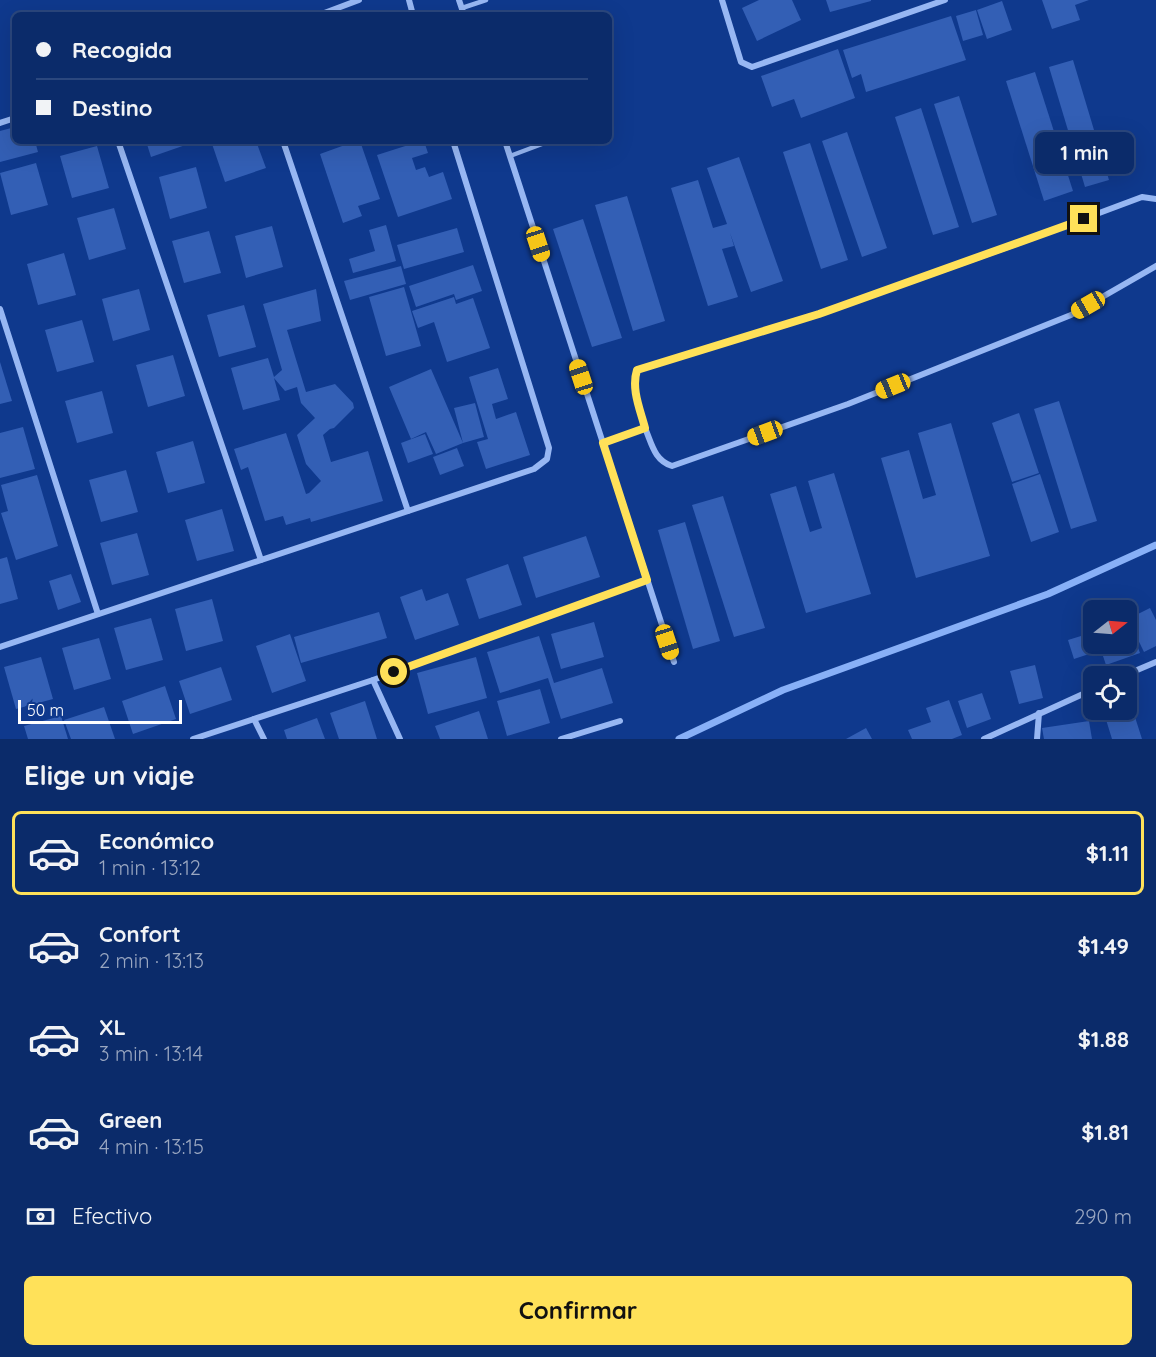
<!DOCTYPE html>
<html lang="es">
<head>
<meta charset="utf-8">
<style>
	body { margin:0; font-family:Quicksand,sans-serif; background:#143370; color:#f1f3f6; height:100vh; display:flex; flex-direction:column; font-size:22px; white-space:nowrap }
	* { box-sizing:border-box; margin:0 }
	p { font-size:20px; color:#9aa7c1 }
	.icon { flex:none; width:33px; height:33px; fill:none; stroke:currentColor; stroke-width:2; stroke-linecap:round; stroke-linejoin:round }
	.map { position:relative; height:739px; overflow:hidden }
	.drawer { display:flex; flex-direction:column; background:#0b2b6a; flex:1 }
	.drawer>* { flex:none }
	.hud { position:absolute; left:12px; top:12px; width:600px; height:132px; border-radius:9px; box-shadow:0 6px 24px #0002,0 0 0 2px #2b477e; display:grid; align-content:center; height:132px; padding:0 24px; background:#0b2b6a }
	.needle { width:39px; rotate:73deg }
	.controls { position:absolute; left:1083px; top:600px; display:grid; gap:12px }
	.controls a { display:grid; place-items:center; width:54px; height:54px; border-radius:9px; background:#0b2b6a; box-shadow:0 6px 24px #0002,0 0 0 2px #2b477e; font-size:30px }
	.scale { position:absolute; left:18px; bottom:15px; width:164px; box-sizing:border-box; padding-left:6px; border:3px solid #fff; border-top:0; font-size:16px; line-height:21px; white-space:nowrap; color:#fff; -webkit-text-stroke:4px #0f398d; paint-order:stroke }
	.end { position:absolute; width:27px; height:27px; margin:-14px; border:8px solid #ffe159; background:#111; box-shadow:0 0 0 3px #111 }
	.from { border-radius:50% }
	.bubble { position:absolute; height:42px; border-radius:9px; background:#0b2b6a; box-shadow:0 6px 24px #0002,0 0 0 2px #2b477e; font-size:20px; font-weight:700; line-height:42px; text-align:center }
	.car { position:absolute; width:18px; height:36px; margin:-18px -9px; border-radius:8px; box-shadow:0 0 4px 2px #0007; background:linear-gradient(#f5c518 24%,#345 0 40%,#f5c518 0 76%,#345 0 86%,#f5c518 0) }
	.hud b { display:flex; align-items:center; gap:21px; height:57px; font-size:22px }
	.hud b+b { border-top:2px solid #2b477e }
	.hud i { width:15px; height:15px; background:#f1f3f6 }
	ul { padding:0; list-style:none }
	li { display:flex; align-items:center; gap:18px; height:84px; margin:0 12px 9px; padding:0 12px; border:3px solid transparent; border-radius:9px }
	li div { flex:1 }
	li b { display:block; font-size:22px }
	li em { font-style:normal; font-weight:700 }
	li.current { border-color:#ffe159 }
	li>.icon { width:54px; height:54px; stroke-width:1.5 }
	h2 { padding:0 24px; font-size:27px; line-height:72px }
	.pay { display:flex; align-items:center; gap:15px; height:66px; padding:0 24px; font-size:22px }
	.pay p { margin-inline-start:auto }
	.cta { display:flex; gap:12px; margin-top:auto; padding:12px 24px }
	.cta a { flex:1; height:69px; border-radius:9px; background:#ffe159; color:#111; font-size:24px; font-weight:700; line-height:69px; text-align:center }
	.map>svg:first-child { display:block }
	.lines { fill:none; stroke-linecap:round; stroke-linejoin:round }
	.stream { stroke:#88b0f7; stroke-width:7 }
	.building { fill:#335fb5 }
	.lane { stroke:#97b7f3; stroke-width:4.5 }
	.street { stroke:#97b7f3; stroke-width:6 }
	.route { stroke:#ffe159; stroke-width:8 }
</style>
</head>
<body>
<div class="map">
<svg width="1156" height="739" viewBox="0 0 1156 739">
	<rect width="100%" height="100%" fill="#0f398d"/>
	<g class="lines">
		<polyline class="stream" points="679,739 783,690 1048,594 1156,545"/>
	</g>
	<g class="building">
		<polygon points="759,0 792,0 801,20 757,41 742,8"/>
		<polygon points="826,0 871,0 871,1 830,12"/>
		<polygon points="1042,0 1089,0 1075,5 1080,20 1052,29"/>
		<polygon points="1002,1 1012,30 987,39 977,10"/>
		<polygon points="976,10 983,35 963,41 956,16"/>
		<polygon points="951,16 966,60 866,92 861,74 852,78 843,50"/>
		<polygon points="838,49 855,98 801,118 794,99 772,107 761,76"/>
		<polygon points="1073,60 1109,180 1085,187 1049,67"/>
		<polygon points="1035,72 1073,191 1044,201 1006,81"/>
		<polygon points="959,96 997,215 972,223 934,104"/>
		<polygon points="921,108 959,227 933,235 895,117"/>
		<polygon points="15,127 15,141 35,141 38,152 0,162 0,131"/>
		<polygon points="847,132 887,248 862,257 822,141"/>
		<polygon points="146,141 197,141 151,157"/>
		<polygon points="211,141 256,141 266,168 225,182"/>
		<polygon points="356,141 360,141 380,199 358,206 362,216 343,223 320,154"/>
		<polygon points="421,141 424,141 428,153 412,158 416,170 425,167 429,177 443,172 452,199 398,217 377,155"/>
		<polygon points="810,143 848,260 821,269 783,152"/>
		<polygon points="97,146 109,188 72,198 60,156"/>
		<polygon points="739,157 783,281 751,292 730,233 734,246 722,249 738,297 708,306 671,188 698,180 713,228 727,224 707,168"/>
		<polygon points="36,163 48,205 11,215 0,173"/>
		<polygon points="196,167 207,208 170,219 159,177"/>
		<polygon points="627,196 665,321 633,331 595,205"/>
		<polygon points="114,208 126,249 89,260 77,218"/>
		<polygon points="583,219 622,338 592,347 553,229"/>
		<polygon points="386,225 396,261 353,273 349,259 375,251 369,230"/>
		<polygon points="272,226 283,267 246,278 235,236"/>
		<polygon points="457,228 464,252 404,269 397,245"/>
		<polygon points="209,231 221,273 184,283 172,241"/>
		<polygon points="64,253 76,295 38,305 27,264"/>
		<polygon points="473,265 482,291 456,300 454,294 416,307 409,286"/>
		<polygon points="401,266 406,284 350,300 344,281"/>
		<polygon points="404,287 421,346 386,356 369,297"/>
		<polygon points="139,289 150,330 113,341 102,299"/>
		<polygon points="316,289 321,321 287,330 306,392 335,384 353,403 354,408 334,428 330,429 323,435 331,462 368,451 383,501 311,522 310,518 286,525 283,516 265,521 248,467 241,470 234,449 286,433 306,494 309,493 321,481 306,464 297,435 315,418 301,403 297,387 285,391 274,378 280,400 243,410 231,368 268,358 274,377 282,370 263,304"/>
		<polygon points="454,297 456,304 473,298 490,348 447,362 434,322 418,328 412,311"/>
		<polygon points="244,305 256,347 219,357 207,315"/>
		<polygon points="82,320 94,362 57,372 45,330"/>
		<polygon points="173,355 185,396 148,407 136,365"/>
		<polygon points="0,362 12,401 0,404"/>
		<polygon points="498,368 508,399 492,404 496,419 516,412 530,455 486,469 477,442 488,439 469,377"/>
		<polygon points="431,369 463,443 454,408 475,403 484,437 463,443 436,454 426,432 411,439 389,387"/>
		<polygon points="102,391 113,433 77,443 65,401"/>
		<polygon points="1059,401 1097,521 1071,529 1034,409"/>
		<polygon points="1019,413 1039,473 1012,482 992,423"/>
		<polygon points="951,423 990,556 916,578 881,458 909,450 923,499 936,495 918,433"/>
		<polygon points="23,427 35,469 0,478 0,433"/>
		<polygon points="425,434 433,454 408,463 401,443"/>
		<polygon points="193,441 205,483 168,493 156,452"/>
		<polygon points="457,448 464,466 440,475 433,457"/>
		<polygon points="126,470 138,512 101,522 89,480"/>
		<polygon points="834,473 871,594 806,613 770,494 796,486 810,532 822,528 808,481"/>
		<polygon points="1040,474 1059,532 1031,542 1012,484"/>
		<polygon points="37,475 58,546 16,560 1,513 8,511 1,485"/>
		<polygon points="723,496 765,628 734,637 692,505"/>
		<polygon points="222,509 234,551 197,561 185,520"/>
		<polygon points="685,522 720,641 693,649 658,530"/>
		<polygon points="137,533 149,575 112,585 100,543"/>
		<polygon points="586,536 600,577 536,598 523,557"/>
		<polygon points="7,557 18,599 0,604 0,559"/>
		<polygon points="508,564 522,605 479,619 466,579"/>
		<polygon points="71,574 81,602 58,610 49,581"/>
		<polygon points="422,589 426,601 448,593 459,625 415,640 400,597"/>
		<polygon points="212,599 223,641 186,651 175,609"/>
		<polygon points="1150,608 1156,620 1156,646 1144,652 1128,619"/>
		<polygon points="379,612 387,638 301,663 294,637"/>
		<polygon points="151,618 163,660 126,670 114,628"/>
		<polygon points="594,622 604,657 561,669 551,634"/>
		<polygon points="1131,629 1140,653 1106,665 1101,650 1074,659 1068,640 1094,632 1094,644 1126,644 1126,630"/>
		<polygon points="290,634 306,681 272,693 256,646"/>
		<polygon points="539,636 554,683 602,668 613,703 561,719 548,678 500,693 487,652"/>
		<polygon points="99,638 111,679 74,690 62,648"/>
		<polygon points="41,657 53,699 16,709 4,667"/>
		<polygon points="476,657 487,698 428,714 417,673"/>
		<polygon points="1035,665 1043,698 1019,704 1010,671"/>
		<polygon points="221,667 232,700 190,714 179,681"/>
		<polygon points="165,686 176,719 133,734 122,701"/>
		<polygon points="540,689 550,723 507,736 497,701"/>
		<polygon points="1127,692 1142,739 1112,739 1103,710 1126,710"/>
		<polygon points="982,693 991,719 967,728 958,701"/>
		<polygon points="949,700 962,735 952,739 912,739 908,730 931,722 926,708"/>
		<polygon points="365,701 377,739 339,739 330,713"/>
		<polygon points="104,707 115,739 71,739 64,720"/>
		<polygon points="479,711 488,739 440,739 435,726"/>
		<polygon points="61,716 68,739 28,739 24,726"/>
		<polygon points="317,718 325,739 287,739 284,730"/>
		<polygon points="1089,721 1092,739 1044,739 1042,728"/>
		<polygon points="866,728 872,739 846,739"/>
	</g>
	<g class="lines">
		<g class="lane">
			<polyline points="462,8 486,0"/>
			<polyline points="510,156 550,141"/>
		</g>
		<g class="street">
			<polyline points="409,0 413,15"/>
			<polyline points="459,0 464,15"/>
			<polyline points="722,0 741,62 752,67 945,0"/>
			<polyline points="319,15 359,0"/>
			<polyline points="0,123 15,118"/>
			<polyline points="118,141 261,560"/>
			<polyline points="283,141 408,511"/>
			<polyline points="505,141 674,662"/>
			<polyline points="0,309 98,614"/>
			<path d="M 645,428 C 640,409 631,389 637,370 L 819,314 L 1027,240 L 1142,197 L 1156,199"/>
			<path d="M 603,443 L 645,428 C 652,444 654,460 672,466 L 848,404 L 1071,315 L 1156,266"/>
			<polyline points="0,647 534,469 547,459 549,448 453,141"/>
			<polyline points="1123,676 1156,662"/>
			<polyline points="373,680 400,739"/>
			<polyline points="254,719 264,739"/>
			<polyline points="193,739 373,680 647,580"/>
			<polyline points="561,739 620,721"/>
			<polyline points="984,739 1094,689"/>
			<polyline points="1037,739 1039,713"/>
		</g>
	</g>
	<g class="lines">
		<path class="route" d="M 394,672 L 647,580 L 603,443 L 645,428 C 640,409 631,389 637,370 L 819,314 L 1084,219"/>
	</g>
</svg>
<div class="controls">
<a><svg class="needle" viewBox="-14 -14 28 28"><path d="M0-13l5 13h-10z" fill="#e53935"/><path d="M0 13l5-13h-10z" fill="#9aa7c1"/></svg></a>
<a><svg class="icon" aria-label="locate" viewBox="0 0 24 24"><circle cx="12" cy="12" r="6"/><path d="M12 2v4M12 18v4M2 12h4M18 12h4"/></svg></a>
</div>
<div class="scale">50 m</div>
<i class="end from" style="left:394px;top:672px"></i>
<i class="end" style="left:1084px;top:219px"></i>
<div class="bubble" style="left:1035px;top:132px;width:99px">1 min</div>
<i class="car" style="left:538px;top:244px;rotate:162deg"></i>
<i class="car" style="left:1088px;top:305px;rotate:240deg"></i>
<i class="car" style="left:581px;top:377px;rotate:342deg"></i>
<i class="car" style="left:893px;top:386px;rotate:248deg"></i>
<i class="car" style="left:765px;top:433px;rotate:250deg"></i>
<i class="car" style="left:667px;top:642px;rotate:162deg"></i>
<div class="hud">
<b><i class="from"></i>Recogida</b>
<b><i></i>Destino</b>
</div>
</div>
<section class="drawer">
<h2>Elige un viaje</h2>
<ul>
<li class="current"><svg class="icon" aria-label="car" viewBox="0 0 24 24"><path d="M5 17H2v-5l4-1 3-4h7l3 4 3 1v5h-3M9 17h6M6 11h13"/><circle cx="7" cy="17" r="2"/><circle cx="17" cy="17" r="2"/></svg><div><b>Económico</b><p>1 min · 13:12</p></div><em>$1.11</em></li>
<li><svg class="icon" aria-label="car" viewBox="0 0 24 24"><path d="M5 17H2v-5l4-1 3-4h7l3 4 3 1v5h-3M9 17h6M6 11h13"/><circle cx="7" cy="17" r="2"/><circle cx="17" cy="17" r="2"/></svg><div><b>Confort</b><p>2 min · 13:13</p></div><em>$1.49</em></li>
<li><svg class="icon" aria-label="car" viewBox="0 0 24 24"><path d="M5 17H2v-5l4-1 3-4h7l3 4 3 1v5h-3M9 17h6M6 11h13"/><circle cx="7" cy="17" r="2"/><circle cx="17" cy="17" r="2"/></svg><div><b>XL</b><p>3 min · 13:14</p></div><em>$1.88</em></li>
<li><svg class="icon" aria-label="car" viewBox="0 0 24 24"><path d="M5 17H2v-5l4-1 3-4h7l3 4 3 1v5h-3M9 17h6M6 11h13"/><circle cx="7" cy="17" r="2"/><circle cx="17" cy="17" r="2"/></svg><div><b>Green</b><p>4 min · 13:15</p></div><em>$1.81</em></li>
</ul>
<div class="pay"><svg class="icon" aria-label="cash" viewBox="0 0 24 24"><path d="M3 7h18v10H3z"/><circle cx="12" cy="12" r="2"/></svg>Efectivo<p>290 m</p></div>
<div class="cta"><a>Confirmar</a></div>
</section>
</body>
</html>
